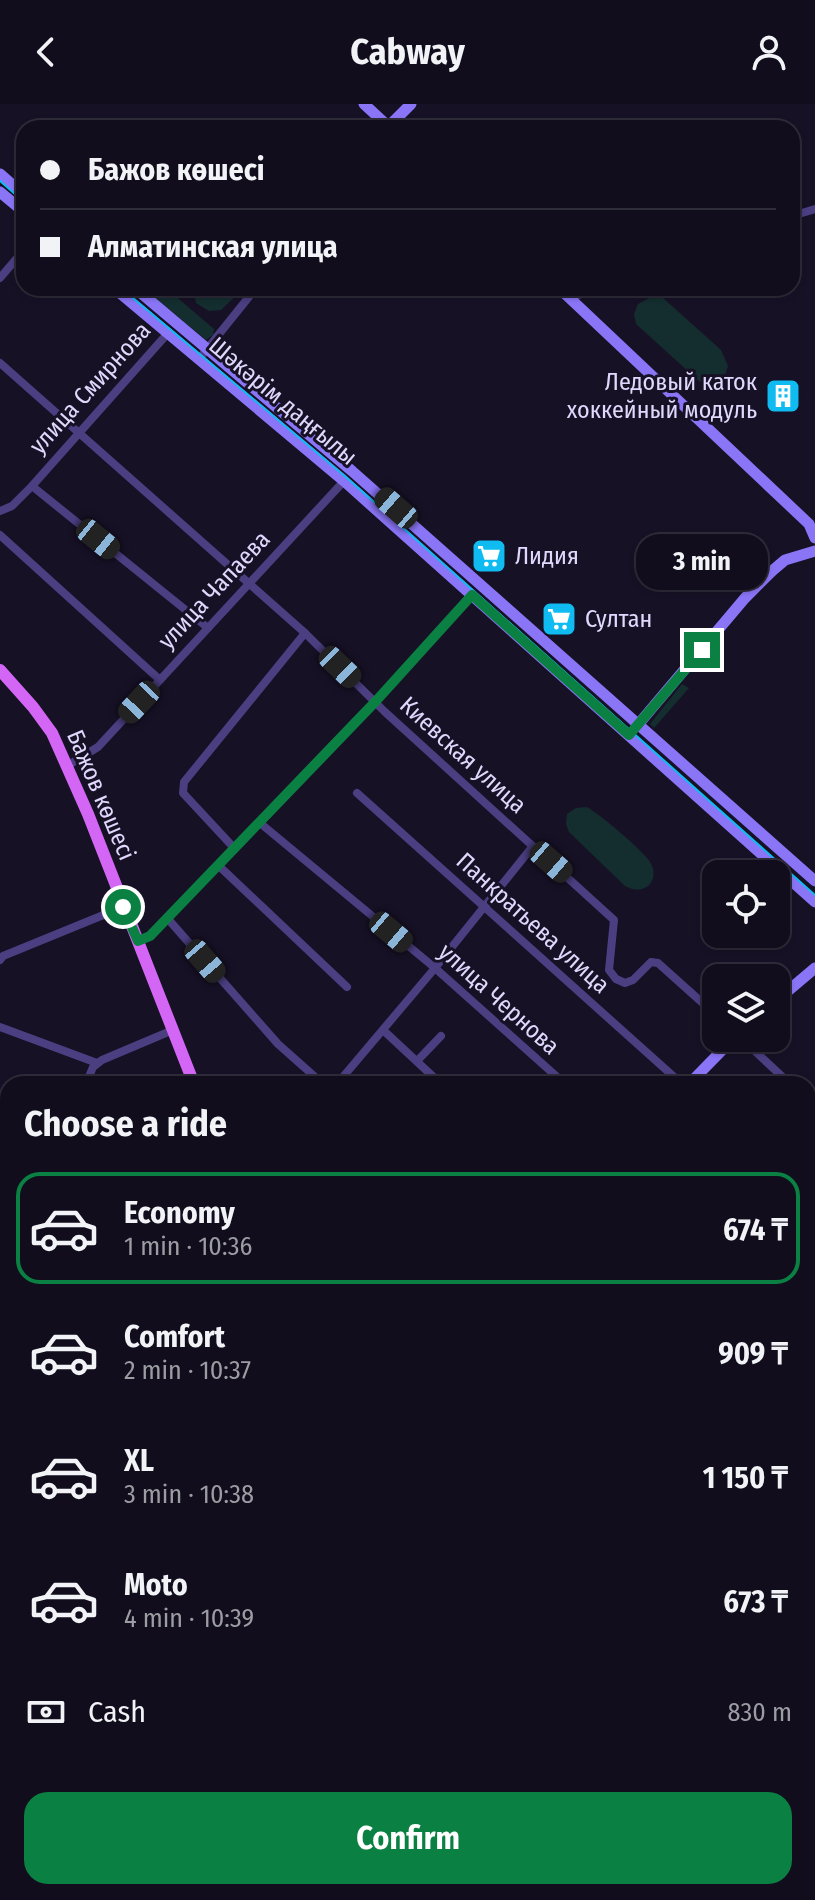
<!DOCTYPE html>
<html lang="en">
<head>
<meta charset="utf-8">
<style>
	body { margin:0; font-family:"Fira Sans Condensed",sans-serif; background:#1e1b29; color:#f1f3f6; height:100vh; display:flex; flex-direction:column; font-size:30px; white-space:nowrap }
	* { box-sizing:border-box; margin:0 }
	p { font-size:26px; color:#9c9ca3 }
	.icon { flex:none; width:44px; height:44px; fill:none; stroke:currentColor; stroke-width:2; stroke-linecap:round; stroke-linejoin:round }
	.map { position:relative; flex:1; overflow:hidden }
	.drawer { position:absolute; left:0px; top:972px; width:816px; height:824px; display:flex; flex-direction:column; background:#110d1c; border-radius:24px 24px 0 0; box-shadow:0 2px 6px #0004,0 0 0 2px #302d3b }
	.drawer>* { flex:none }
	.banner { position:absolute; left:16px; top:16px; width:784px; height:176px; border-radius:24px; box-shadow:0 2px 6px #0004,0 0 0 2px #302d3b; display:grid; align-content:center; height:176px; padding:0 24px; background:#110d1c }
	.fabs { position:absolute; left:702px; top:756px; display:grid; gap:16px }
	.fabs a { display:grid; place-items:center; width:88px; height:88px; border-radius:16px; background:#110d1c; box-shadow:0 2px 6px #0004,0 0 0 2px #302d3b; font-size:40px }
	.end { position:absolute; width:36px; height:36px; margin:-18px; border:10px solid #0b8043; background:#fff; box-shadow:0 0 0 4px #fff }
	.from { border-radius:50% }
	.bubble { position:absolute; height:56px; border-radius:24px; background:#110d1c; box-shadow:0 2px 6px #0004,0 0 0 2px #302d3b; font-size:26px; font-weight:700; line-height:56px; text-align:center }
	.car { position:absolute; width:24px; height:48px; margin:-24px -12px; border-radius:10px; box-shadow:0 0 6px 2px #0007; background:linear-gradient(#222 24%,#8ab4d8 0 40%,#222 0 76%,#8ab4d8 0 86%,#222 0) }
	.banner b { display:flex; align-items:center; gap:28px; height:76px; font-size:30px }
	.banner b+b { border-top:2px solid #302d3b }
	.banner i { width:20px; height:20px; background:#f1f3f6 }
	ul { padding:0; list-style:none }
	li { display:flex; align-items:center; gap:24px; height:112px; margin:0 16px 12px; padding:0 8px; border:4px solid transparent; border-radius:24px }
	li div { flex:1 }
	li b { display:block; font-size:30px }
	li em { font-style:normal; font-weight:700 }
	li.active { border-color:#0b8043 }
	li>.icon { width:72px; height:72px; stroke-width:1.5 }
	h2 { padding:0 24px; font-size:36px; line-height:96px }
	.pay { display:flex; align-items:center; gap:20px; height:88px; padding:0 24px; font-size:30px }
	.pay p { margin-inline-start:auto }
	.cta { display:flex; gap:16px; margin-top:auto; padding:16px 24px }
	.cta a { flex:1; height:92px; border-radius:24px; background:#0b8043; color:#fff; font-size:32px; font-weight:700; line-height:92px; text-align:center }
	header { display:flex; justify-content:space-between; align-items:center; height:104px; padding:0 24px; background:#110d1c; font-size:36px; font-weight:700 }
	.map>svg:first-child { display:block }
	.green { fill:#142d2f }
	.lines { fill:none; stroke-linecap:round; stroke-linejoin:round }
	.street { stroke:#4b3f82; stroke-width:8 }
	.secondary { stroke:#8a75f7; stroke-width:11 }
	.primary { stroke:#d466f6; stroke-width:12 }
	.tram { stroke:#10bbf1; stroke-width:2 }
	.route { stroke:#0b8043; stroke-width:10 }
	.labels { text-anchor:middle; stroke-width:6; stroke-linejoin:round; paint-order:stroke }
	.poi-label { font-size:24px; fill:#e1d8fd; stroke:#171126; text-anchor:start }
	.street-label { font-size:24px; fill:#e1d8fd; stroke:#171126 }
</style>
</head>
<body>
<header><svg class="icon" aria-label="back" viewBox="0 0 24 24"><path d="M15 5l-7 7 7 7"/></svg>Cabway<svg class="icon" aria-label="person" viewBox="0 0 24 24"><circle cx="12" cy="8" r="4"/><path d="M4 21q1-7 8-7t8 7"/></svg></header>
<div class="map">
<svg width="815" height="1796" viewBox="0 0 815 1796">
	<rect width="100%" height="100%" fill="#171126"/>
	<g class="green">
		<polygon points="143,184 166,184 214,225 213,231 206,236"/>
		<polygon points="193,184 244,184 221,206 209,207 196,199"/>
		<polygon points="653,192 662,193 721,246 728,262 724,274 714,280 700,278 636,220 634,210 638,200"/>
		<polygon points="682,580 689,584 654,624 650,620"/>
		<path d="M 587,703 C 601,711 641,745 650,758 C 661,777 644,793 625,782 L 569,728 L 566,720 L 567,710 L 576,704 Z"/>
	</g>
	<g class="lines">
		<g class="street">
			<polyline points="792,112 815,105"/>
			<polyline points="0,174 24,146"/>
			<polyline points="569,194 601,184"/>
			<polyline points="199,255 256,184"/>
			<polyline points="0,259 305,529 385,608 614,816 609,866 616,875 625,879 633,876 651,858 658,859 716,911"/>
			<polyline points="32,382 208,524"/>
			<polyline points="0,407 12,402 32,382 168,229"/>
			<polyline points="0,431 160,576"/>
			<polyline points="67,662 98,643 344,377"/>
			<polyline points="357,689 682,980"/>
			<polyline points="260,719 435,864 565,980"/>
			<polyline points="235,745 183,689 184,678 305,529"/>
			<polyline points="219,762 347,883"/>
			<polyline points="168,815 278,940 323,980"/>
			<polyline points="138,837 150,832 376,597 472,491"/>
			<polyline points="0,856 3,852 123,803"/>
			<polyline points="0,923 97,959"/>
			<polyline points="383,926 441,980"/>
			<polyline points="741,934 790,980"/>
			<polyline points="417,957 441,932"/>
			<polyline points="86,980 93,963 102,956 173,926"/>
			<polyline points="337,980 435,864 533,742"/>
			<polyline points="808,997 815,1004"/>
			<polyline points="808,1047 815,1040"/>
			<polyline points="0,1116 8,1119"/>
			<polyline points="808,1141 815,1136"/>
			<polyline points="0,1195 8,1176"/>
			<polyline points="808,1223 815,1230"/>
			<polyline points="808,1324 815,1331"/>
			<polyline points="808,1392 815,1389"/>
			<polyline points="808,1492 815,1489"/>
			<polyline points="808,1565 815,1572"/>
			<polyline points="396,1788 399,1796"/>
			<polyline points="318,1796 338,1788"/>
		</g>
		<g class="secondary">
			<polyline points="364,0 390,24"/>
			<polyline points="388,23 411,0"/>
			<polyline points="0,70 24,91"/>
			<polyline points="0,88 24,108"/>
			<polyline points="114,184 344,377 815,798"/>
			<polyline points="135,184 352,367 815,777"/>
			<polyline points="559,184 809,420 815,434"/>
			<polyline points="636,623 745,494 772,467 785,456 815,447"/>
			<polyline points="776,897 815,864"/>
			<polyline points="689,980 734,934"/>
			<polyline points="0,1493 8,1489"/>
			<polyline points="808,1614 815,1611"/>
		</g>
		<g class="primary">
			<polyline points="0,566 33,603 52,629 88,710 194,980"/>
			<polyline points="546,1788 551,1796"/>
		</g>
		<g class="tram">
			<polyline points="0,77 24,98"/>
			<polyline points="121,184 347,374 815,791"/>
		</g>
	</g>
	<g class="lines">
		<polyline class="route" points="123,803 138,837 150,832 376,597 472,491 629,631 702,546"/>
	</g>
	<defs>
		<symbol id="building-square" viewBox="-11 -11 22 22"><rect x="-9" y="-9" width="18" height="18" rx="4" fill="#10bbf1" stroke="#171126"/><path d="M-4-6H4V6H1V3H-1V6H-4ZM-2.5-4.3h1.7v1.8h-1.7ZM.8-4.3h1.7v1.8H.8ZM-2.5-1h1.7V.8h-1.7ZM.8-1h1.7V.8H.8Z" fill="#fff"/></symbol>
		<symbol id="supermarket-square" viewBox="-11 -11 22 22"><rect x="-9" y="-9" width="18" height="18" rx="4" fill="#10bbf1" stroke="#171126"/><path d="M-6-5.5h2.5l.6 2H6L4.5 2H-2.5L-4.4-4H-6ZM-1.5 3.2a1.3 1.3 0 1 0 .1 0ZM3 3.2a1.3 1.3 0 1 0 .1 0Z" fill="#fff"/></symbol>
	</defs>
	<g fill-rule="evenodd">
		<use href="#building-square" x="763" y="272" width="40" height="40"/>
		<use href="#supermarket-square" x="469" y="432" width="40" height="40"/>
		<use href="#supermarket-square" x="539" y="495" width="40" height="40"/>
	</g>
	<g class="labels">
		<g class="poi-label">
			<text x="757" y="286" text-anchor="end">Ледовый каток<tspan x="757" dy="28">хоккейный модуль</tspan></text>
			<text x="515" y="460">Лидия</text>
			<text x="585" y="523">Султан</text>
		</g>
		<g class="street-label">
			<text transform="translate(90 284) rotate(-48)" y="8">улица Смирнова</text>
			<text transform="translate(283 297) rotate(40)" y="8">Шәкәрім даңғылы</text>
			<text transform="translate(214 486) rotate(-47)" y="8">улица Чапаева</text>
			<text transform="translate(463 651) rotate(42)" y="8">Киевская улица</text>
			<text transform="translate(101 691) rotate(67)" y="8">Бажов көшесі</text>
			<text transform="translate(533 819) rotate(42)" y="8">Панкратьева улица</text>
			<text transform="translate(499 895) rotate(42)" y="8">улица Чернова</text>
		</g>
	</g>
</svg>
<div class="fabs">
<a><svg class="icon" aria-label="locate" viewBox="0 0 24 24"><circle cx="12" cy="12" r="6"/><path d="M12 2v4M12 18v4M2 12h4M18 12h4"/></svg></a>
<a><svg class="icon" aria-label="layers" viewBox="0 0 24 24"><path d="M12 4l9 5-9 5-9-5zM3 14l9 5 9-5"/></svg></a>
</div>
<i class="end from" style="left:123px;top:803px"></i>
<i class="end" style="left:702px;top:546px"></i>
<div class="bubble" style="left:636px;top:430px;width:132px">3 min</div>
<i class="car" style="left:396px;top:404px;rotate:311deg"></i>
<i class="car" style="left:98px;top:435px;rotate:129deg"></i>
<i class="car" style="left:340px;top:563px;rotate:134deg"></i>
<i class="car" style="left:139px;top:598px;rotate:223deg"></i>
<i class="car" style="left:551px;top:758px;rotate:131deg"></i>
<i class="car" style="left:391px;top:828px;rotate:130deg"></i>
<i class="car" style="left:205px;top:857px;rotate:139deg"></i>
<div class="banner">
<b><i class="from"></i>Бажов көшесі</b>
<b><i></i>Алматинская улица</b>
</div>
<section class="drawer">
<h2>Choose a ride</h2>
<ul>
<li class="active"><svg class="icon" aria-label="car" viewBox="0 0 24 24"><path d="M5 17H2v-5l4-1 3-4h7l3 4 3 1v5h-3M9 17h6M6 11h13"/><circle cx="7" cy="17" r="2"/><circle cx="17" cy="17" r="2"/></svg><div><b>Economy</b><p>1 min · 10:36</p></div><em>674 ₸</em></li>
<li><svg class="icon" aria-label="car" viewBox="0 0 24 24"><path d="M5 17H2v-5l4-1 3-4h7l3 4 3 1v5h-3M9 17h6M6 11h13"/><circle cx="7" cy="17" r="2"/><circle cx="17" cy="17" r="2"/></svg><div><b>Comfort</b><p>2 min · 10:37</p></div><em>909 ₸</em></li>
<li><svg class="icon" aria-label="car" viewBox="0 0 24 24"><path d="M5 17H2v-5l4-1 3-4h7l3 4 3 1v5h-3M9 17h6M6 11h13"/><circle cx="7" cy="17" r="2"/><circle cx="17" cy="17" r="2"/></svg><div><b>XL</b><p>3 min · 10:38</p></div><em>1 150 ₸</em></li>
<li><svg class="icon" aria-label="car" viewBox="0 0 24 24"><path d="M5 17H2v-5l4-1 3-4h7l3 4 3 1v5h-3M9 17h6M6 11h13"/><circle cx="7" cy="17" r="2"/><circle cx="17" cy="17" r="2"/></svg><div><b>Moto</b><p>4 min · 10:39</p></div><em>673 ₸</em></li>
</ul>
<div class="pay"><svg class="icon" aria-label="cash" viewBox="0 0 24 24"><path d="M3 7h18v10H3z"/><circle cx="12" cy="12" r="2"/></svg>Cash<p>830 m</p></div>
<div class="cta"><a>Confirm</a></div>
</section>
</div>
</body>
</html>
